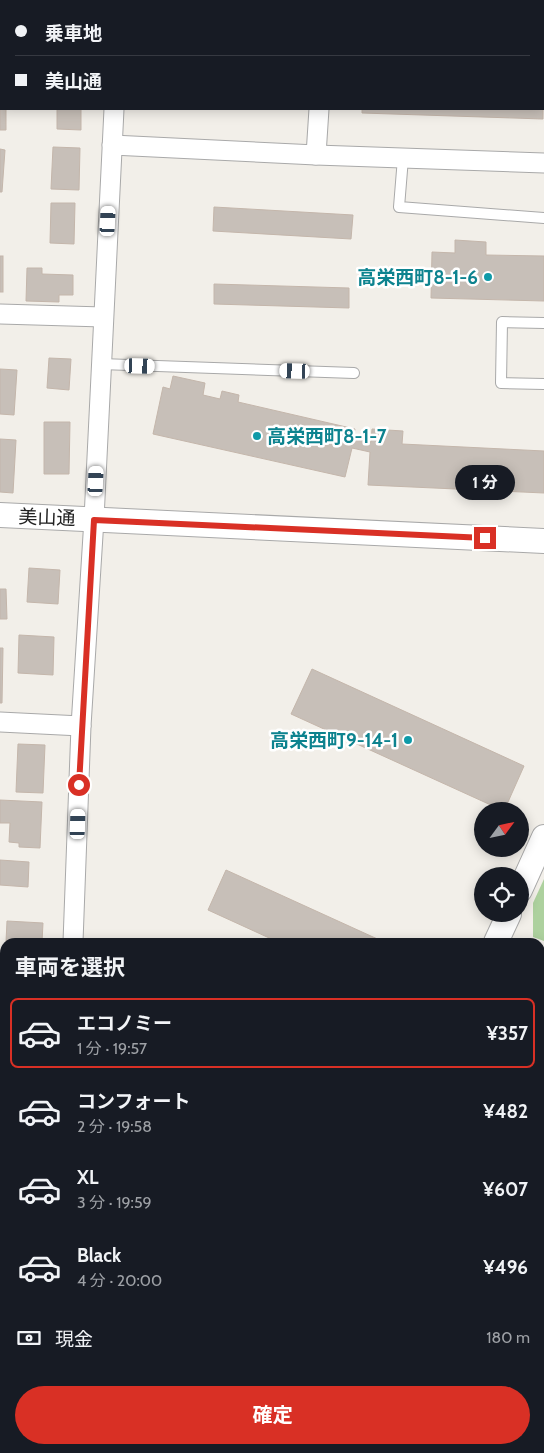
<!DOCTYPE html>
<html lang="ja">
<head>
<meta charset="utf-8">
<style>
	body { margin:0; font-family:Cabin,"Noto Sans JP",sans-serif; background:#242831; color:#f1f3f6; height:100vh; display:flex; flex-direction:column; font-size:19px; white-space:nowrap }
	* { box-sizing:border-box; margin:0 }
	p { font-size:16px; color:#9ea1a6 }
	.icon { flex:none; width:28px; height:28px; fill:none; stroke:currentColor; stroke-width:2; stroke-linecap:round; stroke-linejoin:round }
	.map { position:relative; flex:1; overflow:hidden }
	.side { position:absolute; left:0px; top:938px; width:545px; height:516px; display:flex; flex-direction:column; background:#171b24; border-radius:15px 15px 0 0; box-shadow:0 2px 12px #0003 }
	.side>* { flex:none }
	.top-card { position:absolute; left:0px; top:0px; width:545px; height:110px; box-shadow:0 2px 12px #0003; display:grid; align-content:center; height:110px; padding:0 15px; background:#171b24 }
	.needle { width:32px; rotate:57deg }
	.controls { position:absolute; left:474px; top:802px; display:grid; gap:10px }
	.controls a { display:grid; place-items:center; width:55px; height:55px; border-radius:50%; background:#171b24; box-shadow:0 2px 12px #0003; font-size:25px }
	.end { position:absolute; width:22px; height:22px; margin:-11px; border:6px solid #d93025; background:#fff; box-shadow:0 0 0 2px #fff }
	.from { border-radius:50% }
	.bubble { position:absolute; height:35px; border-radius:18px; background:#171b24; box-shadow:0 2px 12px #0003; font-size:16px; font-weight:700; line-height:35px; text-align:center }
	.car { position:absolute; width:15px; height:30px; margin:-15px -8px; border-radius:6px; box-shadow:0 0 4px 1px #0007; background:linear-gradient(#fff 24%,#345 0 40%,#fff 0 76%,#345 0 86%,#fff 0) }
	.top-card b { display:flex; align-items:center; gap:18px; height:48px; font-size:19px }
	.top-card b+b { border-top:1px solid #363941 }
	.top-card i { width:12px; height:12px; background:#f1f3f6 }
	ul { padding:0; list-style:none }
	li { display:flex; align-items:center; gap:15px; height:70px; margin:0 10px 8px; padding:0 5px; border:2px solid transparent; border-radius:8px }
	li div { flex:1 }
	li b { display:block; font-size:19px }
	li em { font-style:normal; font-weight:700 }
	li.on { border-color:#d93025 }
	li>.icon { width:45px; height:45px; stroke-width:1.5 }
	h2 { padding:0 15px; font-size:22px; line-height:60px }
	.pay { display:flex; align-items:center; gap:12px; height:55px; padding:0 15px; font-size:19px }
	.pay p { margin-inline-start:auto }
	.action { display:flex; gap:10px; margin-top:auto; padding:10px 15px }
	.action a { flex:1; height:58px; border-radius:30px; background:#d93025; color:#fff; font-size:20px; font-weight:700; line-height:58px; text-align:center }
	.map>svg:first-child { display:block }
	.forest { fill:#add19e }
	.pitch { fill:#88e0be }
	.building { fill:#c7bfb8; stroke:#c4b6ab }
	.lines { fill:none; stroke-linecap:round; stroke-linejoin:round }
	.service-casing { stroke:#a9a9a9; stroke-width:12 }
	.minor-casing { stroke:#a9a9a9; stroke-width:21 }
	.tertiary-casing { stroke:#a9a9a9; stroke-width:26 }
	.service { stroke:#fff; stroke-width:10 }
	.minor { stroke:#fff; stroke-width:19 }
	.tertiary { stroke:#fff; stroke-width:24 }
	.route { stroke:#d93025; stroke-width:6 }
	.culture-dot { fill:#0f9aa8; stroke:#fff; stroke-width:2 }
	.labels { text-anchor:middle; stroke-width:5; stroke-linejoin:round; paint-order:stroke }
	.culture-label { font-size:19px; font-weight:bold; fill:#0d838f; stroke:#fff; text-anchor:end }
	.street-label { font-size:19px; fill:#222; stroke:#fff }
</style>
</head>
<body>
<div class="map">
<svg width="544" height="1453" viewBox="0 0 544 1453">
	<rect width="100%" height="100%" fill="#f2efe9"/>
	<g class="forest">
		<polygon points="544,879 544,941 533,937 533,903"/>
		<polygon points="540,970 544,971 544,1208 540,1216"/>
		<polygon points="299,1449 476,1449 475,1453 298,1453"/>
	</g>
	<polygon class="pitch" points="544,1289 544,1453 493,1453 495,1449 540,1449 540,1302"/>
	<g class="building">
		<polygon points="0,89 1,109 6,109 6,130 0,130"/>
		<polygon points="57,109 81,109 81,130 57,129"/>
		<polygon points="362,109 543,109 543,119 362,113"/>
		<polygon points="53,147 80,148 79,190 51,189"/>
		<polygon points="0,149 5,150 2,192 0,192"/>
		<polygon points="51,203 75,203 74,244 50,243"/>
		<polygon points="214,207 353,215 351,239 213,231"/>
		<polygon points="455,240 486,242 486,255 544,256 544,301 431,298 432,252 455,253"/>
		<rect x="0" y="256" width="3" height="36"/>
		<polygon points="27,268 42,268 42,274 73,275 73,295 59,295 59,302 26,301"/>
		<polygon points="214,284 349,288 349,308 214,304"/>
		<polygon points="49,358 71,359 69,390 47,388"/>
		<polygon points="0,369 17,370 14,415 0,414"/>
		<polygon points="173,376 205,383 203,395 220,399 222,391 239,395 238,402 355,429 353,438 371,442 372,429 403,431 402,444 544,451 544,493 368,485 370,452 352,448 345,477 153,434 163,387 170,389"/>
		<polygon points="44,422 70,422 69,474 44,474"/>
		<polygon points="0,439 16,440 13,493 0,492"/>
		<polygon points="29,568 60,570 58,604 27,602"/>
		<polygon points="0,589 6,589 7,619 0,619"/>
		<polygon points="19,635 54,637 53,675 18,673"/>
		<polygon points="0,648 3,648 2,703 0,703"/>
		<polygon points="312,669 524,766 504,811 291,714"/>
		<polygon points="18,744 45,745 43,793 16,792"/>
		<polygon points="0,800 42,802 40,848 19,847 19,843 9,842 10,823 0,823"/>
		<polygon points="0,860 29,862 28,887 0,885"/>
		<polygon points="226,870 384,942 278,942 208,910"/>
		<polygon points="7,921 43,923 42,942 6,942"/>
		<rect x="0" y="976" width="5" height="30"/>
		<polygon points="0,1038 5,1038 5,1073 0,1072"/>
		<polygon points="0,1130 5,1130 5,1166 0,1165"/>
		<polygon points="0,1206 5,1206 5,1253 0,1252"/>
		<rect x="0" y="1312" width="5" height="43"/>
		<polygon points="0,1372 5,1373 5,1418 0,1418"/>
		<polygon points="0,1430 5,1430 5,1449 31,1449 30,1453 0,1453"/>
	</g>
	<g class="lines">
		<defs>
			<g id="service">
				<polyline points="403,158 399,207 544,218"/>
				<polyline points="544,323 502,322 501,383 544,384"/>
				<polyline points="101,364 354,373"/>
				<polyline points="540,954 544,955"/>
			</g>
			<g id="minor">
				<polyline points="119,1 119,0"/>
				<polyline points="325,1 325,0"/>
				<polyline points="0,4 1,4"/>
				<polyline points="112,145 316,155 544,163"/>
				<polyline points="316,155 319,109"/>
				<polyline points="0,314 103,317"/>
				<polyline points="0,722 81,726"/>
				<polyline points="73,942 81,726 94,519 114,109"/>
				<polyline points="0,1105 5,1105"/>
				<polyline points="0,1287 5,1287"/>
				<polyline points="140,1449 150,1453"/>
			</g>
			<g id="tertiary">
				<polyline points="0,515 544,541"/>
				<polyline points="520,890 544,837"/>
				<polyline points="496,942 509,914"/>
				<polyline points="265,1453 267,1449"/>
			</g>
		</defs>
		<use href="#service" class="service-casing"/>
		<use href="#minor" class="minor-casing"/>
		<use href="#tertiary" class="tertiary-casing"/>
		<use href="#service" class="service"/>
		<use href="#minor" class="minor"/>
		<use href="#tertiary" class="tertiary"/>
	</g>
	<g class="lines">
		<polyline class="route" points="79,785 94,520 485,538"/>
	</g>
	<g class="culture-dot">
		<circle cx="488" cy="277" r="5"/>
		<circle cx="257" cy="436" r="5"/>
		<circle cx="408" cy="740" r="5"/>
	</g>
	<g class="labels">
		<g class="culture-label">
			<text x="478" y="284">高栄西町8-1-6</text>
			<text x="267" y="443" text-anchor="start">高栄西町8-1-7</text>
			<text x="398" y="747">高栄西町9-14-1</text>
		</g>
		<g class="street-label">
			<text transform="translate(47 517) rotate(2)" y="7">美山通</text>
		</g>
	</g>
</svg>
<div class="controls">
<a><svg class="needle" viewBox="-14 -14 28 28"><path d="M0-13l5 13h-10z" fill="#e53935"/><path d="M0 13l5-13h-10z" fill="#9ea1a6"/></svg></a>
<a><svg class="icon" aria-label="locate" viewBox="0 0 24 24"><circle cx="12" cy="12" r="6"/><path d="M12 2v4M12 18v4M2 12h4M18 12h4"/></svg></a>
</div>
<i class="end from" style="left:79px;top:785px"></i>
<i class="end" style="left:485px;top:538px"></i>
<div class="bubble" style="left:455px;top:465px;width:60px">1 分</div>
<i class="car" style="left:108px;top:221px;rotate:3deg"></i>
<i class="car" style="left:140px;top:366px;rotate:92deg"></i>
<i class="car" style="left:295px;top:371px;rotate:272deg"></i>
<i class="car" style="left:96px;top:481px;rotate:3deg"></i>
<i class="car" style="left:78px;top:824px;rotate:2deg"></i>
<div class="top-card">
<b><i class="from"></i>乗車地</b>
<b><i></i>美山通</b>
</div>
<section class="side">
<h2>車両を選択</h2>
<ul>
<li class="on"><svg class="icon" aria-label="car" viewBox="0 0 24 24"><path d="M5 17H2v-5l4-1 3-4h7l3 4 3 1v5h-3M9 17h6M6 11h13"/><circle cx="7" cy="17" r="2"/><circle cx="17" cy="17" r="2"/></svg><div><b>エコノミー</b><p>1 分 · 19:57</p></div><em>¥357</em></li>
<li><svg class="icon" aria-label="car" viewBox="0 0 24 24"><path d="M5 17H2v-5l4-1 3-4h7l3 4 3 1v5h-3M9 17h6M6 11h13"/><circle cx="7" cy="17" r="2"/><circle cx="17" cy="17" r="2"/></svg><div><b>コンフォート</b><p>2 分 · 19:58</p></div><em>¥482</em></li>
<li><svg class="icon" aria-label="car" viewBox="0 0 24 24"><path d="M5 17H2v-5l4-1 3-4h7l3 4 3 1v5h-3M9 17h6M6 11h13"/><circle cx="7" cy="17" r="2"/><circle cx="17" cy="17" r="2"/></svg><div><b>XL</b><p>3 分 · 19:59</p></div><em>¥607</em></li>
<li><svg class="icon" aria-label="car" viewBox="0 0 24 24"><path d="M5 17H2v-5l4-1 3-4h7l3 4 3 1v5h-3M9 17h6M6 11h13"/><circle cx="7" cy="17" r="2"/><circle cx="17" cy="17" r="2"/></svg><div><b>Black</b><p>4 分 · 20:00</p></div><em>¥496</em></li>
</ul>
<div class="pay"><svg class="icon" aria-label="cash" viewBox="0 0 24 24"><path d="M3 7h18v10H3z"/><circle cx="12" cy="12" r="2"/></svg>現金<p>180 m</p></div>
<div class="action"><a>確定</a></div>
</section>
</div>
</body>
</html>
